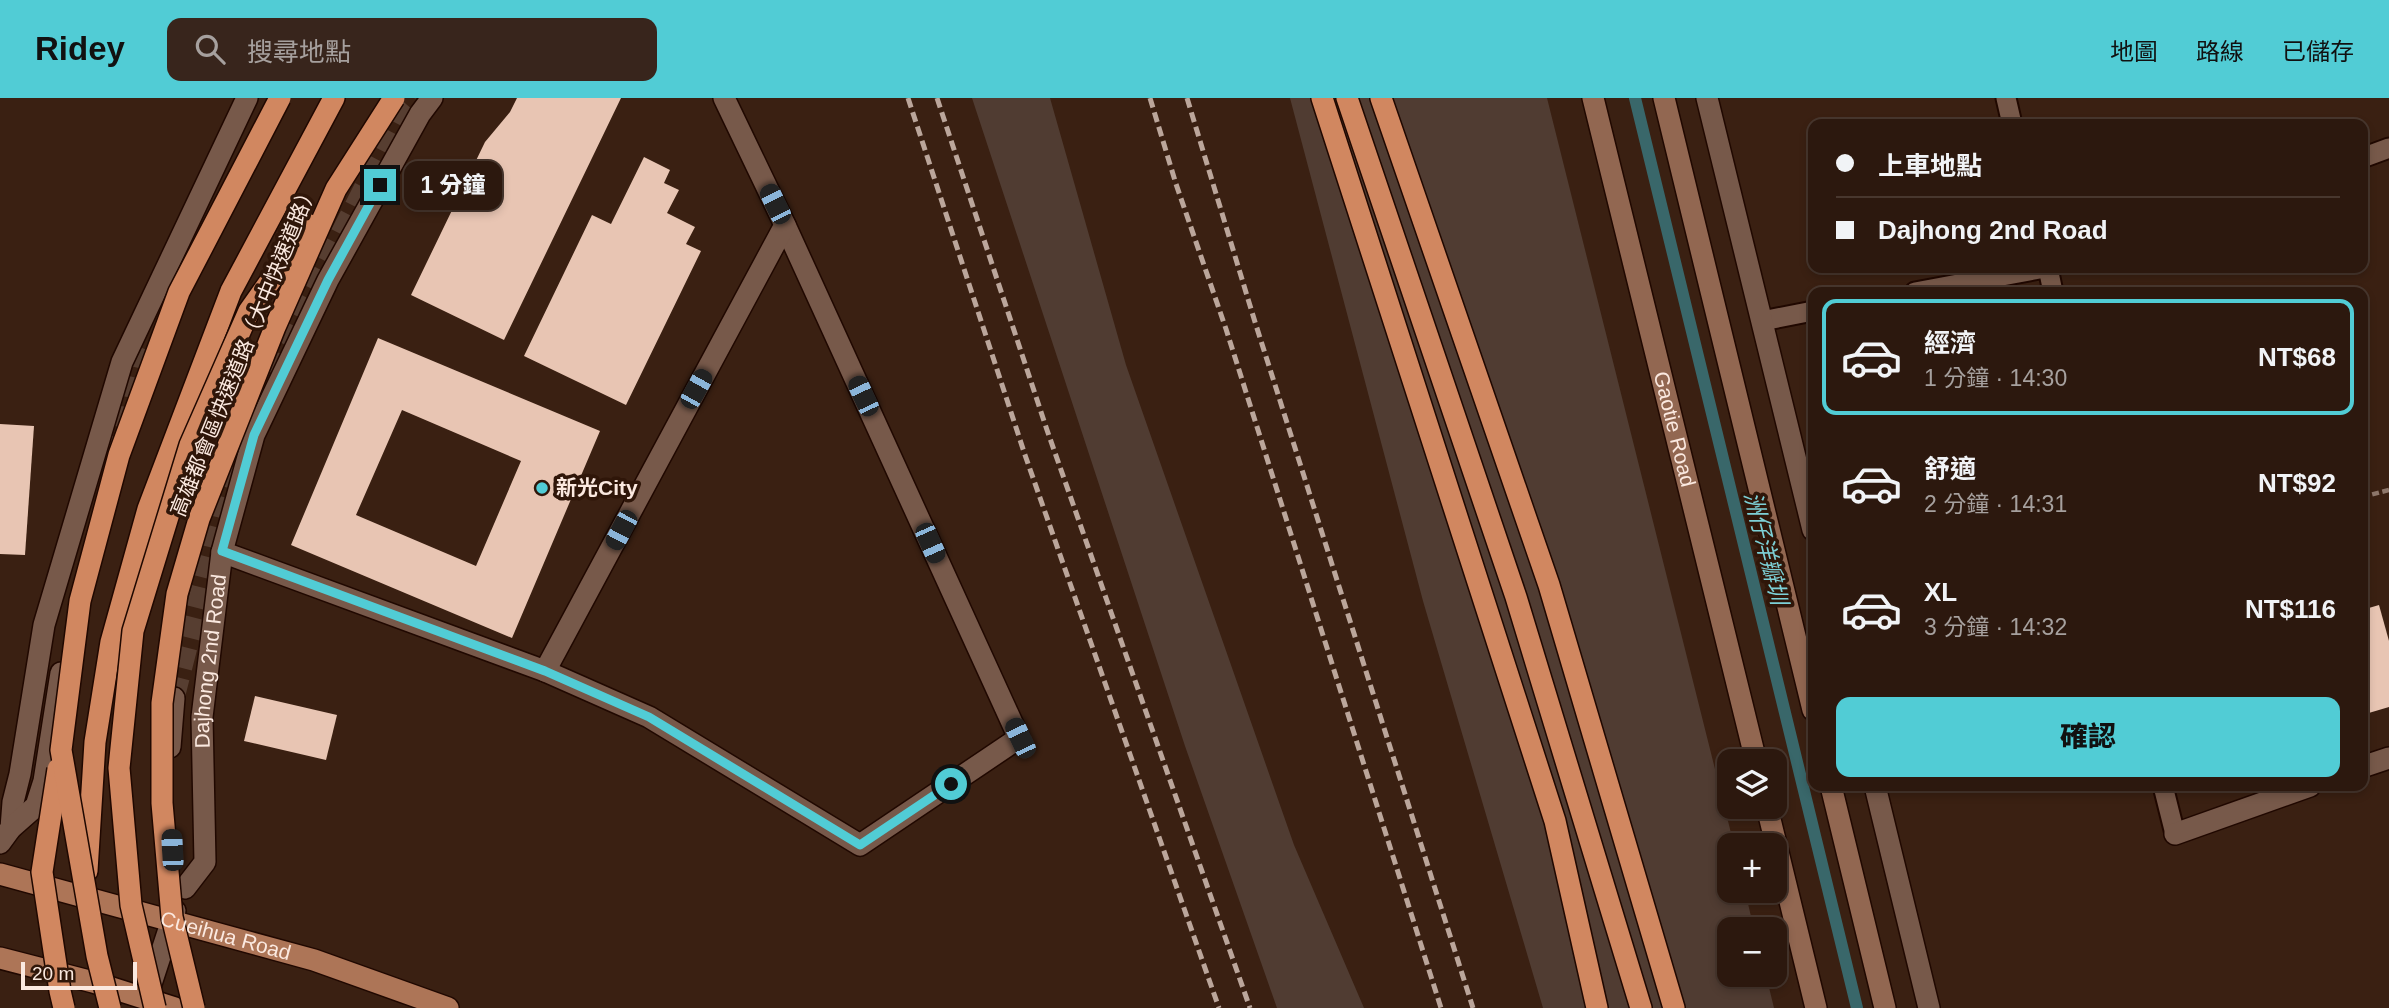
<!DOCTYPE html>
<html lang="zh-TW">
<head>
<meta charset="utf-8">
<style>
	body { margin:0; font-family:Helvetica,"Noto Sans TC",sans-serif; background:#38251c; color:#f1f3f6; height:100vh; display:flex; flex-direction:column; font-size:26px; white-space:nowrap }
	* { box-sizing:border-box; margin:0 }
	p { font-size:23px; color:#a6a09e }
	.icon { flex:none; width:38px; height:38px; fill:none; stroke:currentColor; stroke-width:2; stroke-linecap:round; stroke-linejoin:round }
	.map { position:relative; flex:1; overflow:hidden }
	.panel { position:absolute; left:1808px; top:189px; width:560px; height:504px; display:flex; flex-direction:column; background:#2c180e; border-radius:14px; box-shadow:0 4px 10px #0003,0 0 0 2px #48372e }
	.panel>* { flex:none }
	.guide { position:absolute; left:1808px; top:21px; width:560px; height:154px; border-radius:14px; box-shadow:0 4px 10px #0003,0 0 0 2px #48372e; display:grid; align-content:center; height:154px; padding:0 28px; background:#2c180e }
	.buttons { position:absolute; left:1717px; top:651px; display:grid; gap:14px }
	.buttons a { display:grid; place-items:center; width:70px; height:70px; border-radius:14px; background:#2c180e; box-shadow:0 4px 10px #0003,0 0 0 2px #48372e; font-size:35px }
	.scale { position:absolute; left:21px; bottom:18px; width:116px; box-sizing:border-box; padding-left:7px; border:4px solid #fbe9e0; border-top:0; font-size:19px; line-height:24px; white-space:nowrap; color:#fbe9e0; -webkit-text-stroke:5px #2f1609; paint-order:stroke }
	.end { position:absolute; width:32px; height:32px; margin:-16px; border:9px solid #51ccd5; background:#111; box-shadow:0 0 0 4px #111 }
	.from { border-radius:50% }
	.bubble { position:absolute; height:49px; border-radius:14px; background:#2c180e; box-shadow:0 4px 10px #0003,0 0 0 2px #48372e; font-size:23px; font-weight:800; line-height:49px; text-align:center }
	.car { position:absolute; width:21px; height:42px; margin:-21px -10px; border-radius:9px; box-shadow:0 0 5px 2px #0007; background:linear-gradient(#222 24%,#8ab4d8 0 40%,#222 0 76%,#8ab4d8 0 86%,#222 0) }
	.guide b { display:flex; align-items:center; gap:24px; height:66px; font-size:26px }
	.guide b+b { border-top:2px solid #48372e }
	.guide i { width:18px; height:18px; background:#f1f3f6 }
	ul { padding:12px 0 0; list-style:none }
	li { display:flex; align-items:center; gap:21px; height:116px; margin:0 14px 10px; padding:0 14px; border:4px solid transparent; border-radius:14px }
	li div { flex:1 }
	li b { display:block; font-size:26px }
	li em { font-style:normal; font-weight:800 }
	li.selected { border-color:#51ccd5 }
	li>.icon { width:63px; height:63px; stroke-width:1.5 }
	.primary-button { display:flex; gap:14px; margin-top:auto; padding:14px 28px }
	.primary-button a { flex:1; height:80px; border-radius:14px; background:#51ccd5; color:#111; font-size:28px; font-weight:800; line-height:80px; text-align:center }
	header { display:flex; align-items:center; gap:42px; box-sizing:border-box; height:98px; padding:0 35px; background:#51ccd5; color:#111 }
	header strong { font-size:33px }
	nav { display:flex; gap:38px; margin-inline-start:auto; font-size:24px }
	.search { width:490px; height:63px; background:#38251c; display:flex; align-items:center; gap:18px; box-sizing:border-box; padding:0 24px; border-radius:14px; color:#a6a09e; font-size:26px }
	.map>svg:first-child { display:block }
	.green { fill:#503c32 }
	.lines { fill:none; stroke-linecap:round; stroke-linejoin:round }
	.stream { stroke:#39676a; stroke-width:12 }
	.building { fill:#e8c5b3; fill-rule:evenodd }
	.street-tunnel { stroke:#573e31; stroke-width:21; stroke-dasharray:21 10; stroke-linecap:butt }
	.lane-casing { stroke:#200800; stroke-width:23 }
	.street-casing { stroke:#200800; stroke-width:24 }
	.secondary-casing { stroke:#200800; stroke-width:24 }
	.primary-casing { stroke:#200800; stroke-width:24 }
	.highway-casing { stroke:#200800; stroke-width:24 }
	.path { stroke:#8e776b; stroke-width:4.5; stroke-dasharray:7 3.5; stroke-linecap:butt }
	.lane { stroke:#77594a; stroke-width:19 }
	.street { stroke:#77594a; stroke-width:21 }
	.secondary { stroke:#926751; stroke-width:21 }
	.primary { stroke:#ad7557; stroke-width:21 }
	.highway { stroke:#d18760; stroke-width:21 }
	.rail { stroke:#bba69b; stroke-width:5; stroke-dasharray:10 5; stroke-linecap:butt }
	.highway-bridge-casing { stroke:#200800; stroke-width:24; stroke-linecap:butt }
	.highway-bridge { stroke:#d18760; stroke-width:21 }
	.route { stroke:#51ccd5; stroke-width:9 }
	.poi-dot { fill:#51ccd5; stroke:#2f1609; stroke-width:2.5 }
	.labels { text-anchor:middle; stroke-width:7; stroke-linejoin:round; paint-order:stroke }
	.street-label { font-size:21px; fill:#fbe9e0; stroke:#2f1609 }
	.poi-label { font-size:21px; font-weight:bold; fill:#fbe9e0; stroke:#2f1609; text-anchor:start }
	.water-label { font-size:23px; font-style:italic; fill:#7dd0d6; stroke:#2f1609 }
</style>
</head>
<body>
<header>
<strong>Ridey</strong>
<div class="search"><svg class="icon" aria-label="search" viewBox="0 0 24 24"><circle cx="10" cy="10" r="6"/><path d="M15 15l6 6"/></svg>搜尋地點</div>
<nav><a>地圖</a><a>路線</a><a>已儲存</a></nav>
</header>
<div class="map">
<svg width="2389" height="910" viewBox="0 0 2389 910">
	<rect width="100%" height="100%" fill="#3a2012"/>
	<g class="green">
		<polygon points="972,0 1050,0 1126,267 1294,747 1364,910 1277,910 1185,648"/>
		<polygon points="1290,0 1547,0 1734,747 1729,747 1729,793 1745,793 1754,831 1729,831 1729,877 1766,877 1774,910 1543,910 1423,503"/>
	</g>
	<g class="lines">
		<polyline class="stream" points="1635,0 1857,910"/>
	</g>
	<g class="building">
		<polygon points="517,0 621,0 504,242 411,197 485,44 510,14"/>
		<polygon points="644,59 670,72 664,85 679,92 667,115 695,129 686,146 701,153 626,307 524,258 592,117 611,126"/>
		<path d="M 378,240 L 600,333 L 512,540 L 291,447 ZM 402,312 L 521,363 L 476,468 L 356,417 Z"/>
		<polygon points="0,326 34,328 25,457 0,456"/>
		<polygon points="2379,507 2389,543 2389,609 2362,617 2362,512"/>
		<polygon points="255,598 337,617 326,662 244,643"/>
	</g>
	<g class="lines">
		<g class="street-tunnel">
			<polyline points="111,359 133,262 140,245"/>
			<polyline points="174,600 243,328 403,14 415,0"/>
		</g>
		<defs>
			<g id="lane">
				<polyline points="2006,0 2012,26"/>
				<polyline points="2362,60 2389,50"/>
				<polyline points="2048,170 2053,194"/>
				<polyline points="1915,194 2045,170"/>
				<polyline points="1762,223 1813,213"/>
				<polyline points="2163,688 2175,736"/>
			</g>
			<g id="street">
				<polyline points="1707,0 1813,432"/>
				<polyline points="222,454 545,573 649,619 860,747 1019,640 785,127 724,0"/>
				<polyline points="545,573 785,127"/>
				<polyline points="170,649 174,600"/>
				<polyline points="2362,669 2389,660"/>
				<polyline points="1875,688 1929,910"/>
				<polyline points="11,730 13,704 20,676 44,527 122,264 247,0"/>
				<polyline points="2175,736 2310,688"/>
				<polyline points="0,745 11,730 36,708 44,683 61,575"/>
				<path id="s1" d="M 185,790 L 205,764 L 202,619 L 222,454 L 254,337 L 328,182 L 420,16 L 432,0"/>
				<polyline points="148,895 175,813"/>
			</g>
			<g id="secondary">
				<path id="s2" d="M 1593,0 L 1756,663"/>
				<polyline points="1664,0 1813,612"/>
				<polyline points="1831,688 1885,910"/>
				<polyline points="1767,709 1816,910"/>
			</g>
			<g id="primary">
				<path id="s3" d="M 0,776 L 314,862 L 448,910"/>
				<polyline points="0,860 93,884 175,910"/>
			</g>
			<g id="highway">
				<polyline points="1322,0 1555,723 1597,910"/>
				<polyline points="1347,0 1516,499 1641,910"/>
				<polyline points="1381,0 1549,487 1674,910"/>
				<polyline points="87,773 95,644 111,544 148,411 231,193 334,0"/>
			</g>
		</defs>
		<use href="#lane" class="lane-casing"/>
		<use href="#street" class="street-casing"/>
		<use href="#secondary" class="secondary-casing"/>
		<use href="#primary" class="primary-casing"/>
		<use href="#highway" class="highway-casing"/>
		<polyline class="path" points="2362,399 2389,392"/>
		<use href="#lane" class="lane"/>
		<use href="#street" class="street"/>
		<use href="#secondary" class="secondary"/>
		<use href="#primary" class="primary"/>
		<use href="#highway" class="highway"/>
		<g class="rail">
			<polyline points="908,0 1025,357 1219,910"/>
			<polyline points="937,0 1047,332 1250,910"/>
			<polyline points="1150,0 1176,86 1226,231 1441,910"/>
			<polyline points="1187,0 1255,224 1473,910"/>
		</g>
		<defs>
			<g id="highway-bridge">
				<polyline points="58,671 42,774 60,893 64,910"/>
				<polyline points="110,910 97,858 61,652 80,503 119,357 179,194 280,0"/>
				<polyline points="155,910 131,807 119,670 133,533 190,347 249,213 310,127"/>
				<polyline points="194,910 172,819 162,705 162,605 177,496 199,421 275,229 336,91 394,0"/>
			</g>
		</defs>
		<use href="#highway-bridge" class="highway-bridge-casing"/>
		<use href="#highway-bridge" class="highway-bridge"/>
	</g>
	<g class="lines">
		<polyline class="route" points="380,87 328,182 254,337 222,453 545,573 649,619 860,747 951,686"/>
	</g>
	<circle class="poi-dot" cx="542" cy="390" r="7"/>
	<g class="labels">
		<g class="street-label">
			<text transform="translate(244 252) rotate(-68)" y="7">高雄都會區快速道路（大中快速道路）</text>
			<text dy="7" stroke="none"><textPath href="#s2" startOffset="341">Gaotie Road</textPath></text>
			<text dy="7" stroke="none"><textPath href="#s1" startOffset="234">Dajhong 2nd Road</textPath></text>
			<text dy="7" stroke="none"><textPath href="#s3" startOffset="234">Cueihua Road</textPath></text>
		</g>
		<g class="poi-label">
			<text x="556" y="397">新光City</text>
		</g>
		<g class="water-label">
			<text transform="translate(1766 450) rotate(76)" y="8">洲仔洋瓣圳</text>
		</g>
	</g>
</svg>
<div class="buttons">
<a><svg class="icon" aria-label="layers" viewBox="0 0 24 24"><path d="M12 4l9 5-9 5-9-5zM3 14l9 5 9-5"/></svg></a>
<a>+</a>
<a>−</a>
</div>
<div class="scale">20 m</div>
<i class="end from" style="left:951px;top:686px"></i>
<i class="end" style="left:380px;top:87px"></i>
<div class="bubble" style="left:404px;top:63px;width:98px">1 分鐘</div>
<i class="car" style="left:775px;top:106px;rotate:334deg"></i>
<i class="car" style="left:696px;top:291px;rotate:29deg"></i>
<i class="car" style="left:863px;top:298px;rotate:335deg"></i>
<i class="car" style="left:621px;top:432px;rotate:208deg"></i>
<i class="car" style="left:930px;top:445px;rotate:156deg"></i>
<i class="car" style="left:1020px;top:640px;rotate:335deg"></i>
<i class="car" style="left:172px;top:752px;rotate:357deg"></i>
<div class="guide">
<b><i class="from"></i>上車地點</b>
<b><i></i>Dajhong 2nd Road</b>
</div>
<section class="panel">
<ul>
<li class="selected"><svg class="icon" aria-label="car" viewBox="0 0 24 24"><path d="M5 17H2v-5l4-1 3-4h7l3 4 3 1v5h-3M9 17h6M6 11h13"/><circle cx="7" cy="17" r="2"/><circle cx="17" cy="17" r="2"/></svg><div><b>經濟</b><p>1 分鐘 · 14:30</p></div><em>NT$68</em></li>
<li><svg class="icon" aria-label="car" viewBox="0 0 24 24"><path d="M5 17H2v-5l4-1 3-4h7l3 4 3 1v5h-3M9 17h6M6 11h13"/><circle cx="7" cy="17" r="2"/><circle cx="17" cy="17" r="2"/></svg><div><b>舒適</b><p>2 分鐘 · 14:31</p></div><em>NT$92</em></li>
<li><svg class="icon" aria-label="car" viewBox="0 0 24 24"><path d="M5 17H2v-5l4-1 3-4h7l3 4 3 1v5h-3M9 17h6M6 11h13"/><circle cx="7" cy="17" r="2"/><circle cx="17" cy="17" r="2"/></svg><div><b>XL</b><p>3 分鐘 · 14:32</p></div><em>NT$116</em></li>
</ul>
<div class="primary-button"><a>確認</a></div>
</section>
</div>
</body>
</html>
